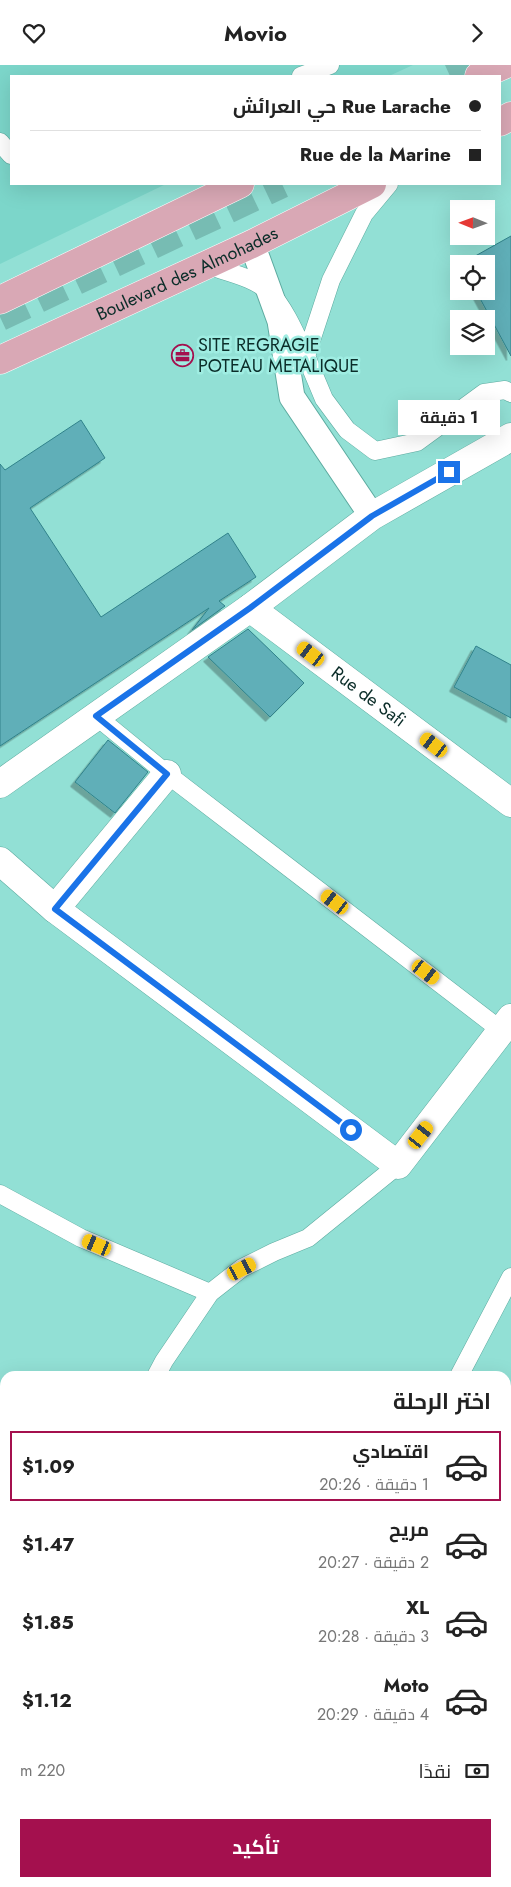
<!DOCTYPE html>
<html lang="ar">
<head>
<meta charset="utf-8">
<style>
	body { margin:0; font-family:Jost,Cairo,sans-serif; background:#f2f2f2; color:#222; direction:rtl; height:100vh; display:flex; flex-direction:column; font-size:19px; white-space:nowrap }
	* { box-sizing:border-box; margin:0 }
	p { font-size:16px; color:#767676 }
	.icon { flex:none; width:28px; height:28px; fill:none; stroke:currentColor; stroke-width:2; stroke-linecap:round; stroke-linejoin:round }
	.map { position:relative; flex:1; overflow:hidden; direction:ltr }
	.panel { position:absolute; left:0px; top:1306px; width:511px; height:516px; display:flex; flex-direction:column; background:#fff; border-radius:15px 15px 0 0; box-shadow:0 5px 20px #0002; direction:rtl }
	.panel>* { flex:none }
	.banner { position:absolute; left:10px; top:10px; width:491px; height:110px; border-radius:0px; box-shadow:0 5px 20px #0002; direction:rtl; display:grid; align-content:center; height:110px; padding:0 20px; background:#fff }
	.needle { width:32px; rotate:271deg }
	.fabs { position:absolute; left:450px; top:135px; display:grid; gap:10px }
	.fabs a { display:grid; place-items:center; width:45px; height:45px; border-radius:0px; background:#fff; box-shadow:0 5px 20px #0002; font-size:25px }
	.end { position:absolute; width:22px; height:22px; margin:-11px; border:6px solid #1a73e8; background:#fff; box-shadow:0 0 0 2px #fff }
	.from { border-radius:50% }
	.bubble { position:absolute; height:35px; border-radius:0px; background:#fff; box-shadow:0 5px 20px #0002; font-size:16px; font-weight:700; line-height:35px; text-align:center; direction:rtl }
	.car { position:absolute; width:15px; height:30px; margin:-15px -8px; border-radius:6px; box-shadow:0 0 4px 1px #0007; background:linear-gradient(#f5c518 24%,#345 0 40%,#f5c518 0 76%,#345 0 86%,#f5c518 0) }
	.banner b { display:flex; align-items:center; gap:18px; height:48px; font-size:19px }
	.banner b+b { border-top:1px solid #e0e0e0 }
	.banner i { width:12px; height:12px; background:#222 }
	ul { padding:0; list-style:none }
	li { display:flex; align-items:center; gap:15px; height:70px; margin:0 10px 8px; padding:0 10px; border:2px solid transparent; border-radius:0px }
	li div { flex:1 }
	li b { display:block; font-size:19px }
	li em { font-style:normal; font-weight:700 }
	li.current { border-color:#a4104e }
	li>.icon { width:45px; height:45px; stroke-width:1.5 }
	h2 { padding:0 20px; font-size:22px; line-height:60px }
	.pay { display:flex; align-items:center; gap:12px; height:55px; padding:0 20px; font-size:19px }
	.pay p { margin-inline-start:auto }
	.cta { display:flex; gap:10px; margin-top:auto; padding:10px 20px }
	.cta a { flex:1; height:58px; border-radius:0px; background:#a4104e; color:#fff; font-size:20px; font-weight:700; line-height:58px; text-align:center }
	header { display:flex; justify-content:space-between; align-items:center; height:65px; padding:0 20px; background:#fff; font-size:22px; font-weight:700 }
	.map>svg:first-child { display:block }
	.built { fill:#7cd6ca }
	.building { fill:#60afb8; stroke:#30828a; filter:url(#shadow) }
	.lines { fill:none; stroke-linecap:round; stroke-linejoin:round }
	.trunk-tunnel { stroke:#77bcb3; stroke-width:28; stroke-dasharray:28 14; stroke-linecap:butt }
	.service-casing { stroke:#5daba0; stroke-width:19 }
	.pedestrian-casing { stroke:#5daba0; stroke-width:27 }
	.minor-casing { stroke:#5daba0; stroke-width:29 }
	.primary-casing { stroke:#fff; stroke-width:29 }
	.service { stroke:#fff; stroke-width:18 }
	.pedestrian { stroke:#fff; stroke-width:25 }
	.minor { stroke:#fff; stroke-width:28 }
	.primary { stroke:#d9a8b5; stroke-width:28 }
	.route { stroke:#1a73e8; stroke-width:6 }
	.labels { text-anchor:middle; stroke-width:5; stroke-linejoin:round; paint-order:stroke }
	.street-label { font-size:18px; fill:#0b2d29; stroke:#9fede2 }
	.poi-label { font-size:18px; fill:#0b2d29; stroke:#9fede2; text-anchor:start }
</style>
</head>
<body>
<header><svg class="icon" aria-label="forward" viewBox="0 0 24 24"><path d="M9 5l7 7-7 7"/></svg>Movio<svg class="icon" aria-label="heart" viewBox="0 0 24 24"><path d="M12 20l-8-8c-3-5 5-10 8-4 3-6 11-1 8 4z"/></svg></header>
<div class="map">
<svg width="511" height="1822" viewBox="0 0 511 1822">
	<defs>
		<filter id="shadow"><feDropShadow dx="-4.5" dy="4.5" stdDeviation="0" flood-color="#0004"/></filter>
	</defs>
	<rect width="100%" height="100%" fill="#92e0d5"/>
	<polygon class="built" points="0,0 413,0 389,11 11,11 11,119 166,119 0,199"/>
	<g class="building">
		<polygon points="511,171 511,291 476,226 486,226 486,199 461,199"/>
		<polygon points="81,355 105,393 30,443 101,552 228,468 256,512 219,536 225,541 192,565 209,543 0,681 0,399 5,405"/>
		<polygon points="248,564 304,618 270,652 208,592"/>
		<polygon points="476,581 511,600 511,653 454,622"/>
		<polygon points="108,675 148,707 115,748 75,717"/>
	</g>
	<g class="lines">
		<g class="trunk-tunnel">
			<polyline points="450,11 474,0"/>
			<polyline points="0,252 282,119"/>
		</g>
		<defs>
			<g id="service">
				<polyline points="301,11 330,0"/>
				<polyline points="0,77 11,90"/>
				<path d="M 207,200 C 226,207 255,212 270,228 C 285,243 297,272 306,291 L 331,215 L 364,149 L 389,119"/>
				<polyline points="306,291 324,334 347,365 375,386 417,377 484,328 505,325 511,328"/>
				<polyline points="96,651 167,709 502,966"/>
				<polyline points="0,1129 81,1173 210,1228"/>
				<polyline points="156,1311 164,1296 210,1228 242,1203 274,1187 308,1173 398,1100"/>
				<polyline points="459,1311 511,1212"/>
				<polyline points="0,1452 4,1446"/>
				<polyline points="0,1496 5,1500"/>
				<polyline points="506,1684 511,1685"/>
				<polyline points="0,1711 5,1714"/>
				<polyline points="47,1818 47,1822"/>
				<polyline points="136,1818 139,1822"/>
				<polyline points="438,1822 440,1818"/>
			</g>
			<polyline id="pedestrian" points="252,179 280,256 292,332 372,451"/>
			<g id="minor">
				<path id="s1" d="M 250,543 L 511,738"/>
				<polyline points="0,719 250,543 372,451 511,372"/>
				<polyline points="0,796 55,844 398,1100 511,953"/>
				<polyline points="55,844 167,709"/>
			</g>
			<g id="primary">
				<polyline points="479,11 504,0"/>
				<polyline points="500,57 511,51"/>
				<polyline points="0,235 240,119"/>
				<path id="s2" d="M 0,295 L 252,179 L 372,119"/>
			</g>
		</defs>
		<use href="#service" class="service-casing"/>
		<use href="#pedestrian" class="pedestrian-casing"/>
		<use href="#minor" class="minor-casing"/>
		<use href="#primary" class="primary-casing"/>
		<use href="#service" class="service"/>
		<use href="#pedestrian" class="pedestrian"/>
		<use href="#minor" class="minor"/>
		<use href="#primary" class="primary"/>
	</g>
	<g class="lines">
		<polyline class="route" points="351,1065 55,844 167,709 96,651 250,543 372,451 449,407"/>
	</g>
	<defs>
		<symbol id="office-ring" viewBox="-11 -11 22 22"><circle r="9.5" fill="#9fede2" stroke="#a4104e" stroke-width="1.5"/><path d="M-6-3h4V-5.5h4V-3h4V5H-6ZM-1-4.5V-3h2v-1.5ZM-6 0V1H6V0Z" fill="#a4104e"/></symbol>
	</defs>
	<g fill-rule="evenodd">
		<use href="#office-ring" x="170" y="278" width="25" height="25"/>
	</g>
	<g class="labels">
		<g class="street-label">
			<text dy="6" stroke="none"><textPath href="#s2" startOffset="206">Boulevard des Almohades</textPath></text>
			<text dy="6" stroke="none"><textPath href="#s1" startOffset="148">Rue de Safi</textPath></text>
		</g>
		<g class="poi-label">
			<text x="198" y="286">SITE REGRAGIE<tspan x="198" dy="21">POTEAU METALIQUE</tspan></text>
		</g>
	</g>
</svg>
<div class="fabs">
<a><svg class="needle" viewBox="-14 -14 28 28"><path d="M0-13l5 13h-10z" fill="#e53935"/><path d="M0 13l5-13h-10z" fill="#767676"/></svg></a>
<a><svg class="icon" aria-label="locate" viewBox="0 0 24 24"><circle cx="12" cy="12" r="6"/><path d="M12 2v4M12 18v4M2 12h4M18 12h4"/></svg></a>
<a><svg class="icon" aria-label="layers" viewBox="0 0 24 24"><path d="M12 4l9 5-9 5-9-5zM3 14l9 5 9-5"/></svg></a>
</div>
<i class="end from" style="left:351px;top:1065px"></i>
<i class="end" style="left:449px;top:407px"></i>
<div class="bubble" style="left:398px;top:335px;width:102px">1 دقيقة</div>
<i class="car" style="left:311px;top:589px;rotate:307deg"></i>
<i class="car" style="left:434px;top:680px;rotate:307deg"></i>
<i class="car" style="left:335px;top:837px;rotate:307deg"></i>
<i class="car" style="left:426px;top:907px;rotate:127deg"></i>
<i class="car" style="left:421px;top:1070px;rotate:38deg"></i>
<i class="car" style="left:97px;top:1180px;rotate:293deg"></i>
<i class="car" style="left:242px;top:1204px;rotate:63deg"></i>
<div class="banner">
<b><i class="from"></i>Rue Larache حي العرائش</b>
<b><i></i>Rue de la Marine</b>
</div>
<section class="panel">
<h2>اختر الرحلة</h2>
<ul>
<li class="current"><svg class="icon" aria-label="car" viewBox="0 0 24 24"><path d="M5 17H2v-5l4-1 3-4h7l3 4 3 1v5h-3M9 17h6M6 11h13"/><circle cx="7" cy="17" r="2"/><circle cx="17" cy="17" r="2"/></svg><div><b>اقتصادي</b><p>1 دقيقة · 20:26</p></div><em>$1.09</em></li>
<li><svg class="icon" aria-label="car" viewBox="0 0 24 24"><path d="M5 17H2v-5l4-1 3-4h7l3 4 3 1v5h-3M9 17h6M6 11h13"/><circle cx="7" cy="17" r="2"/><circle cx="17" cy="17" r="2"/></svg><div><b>مريح</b><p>2 دقيقة · 20:27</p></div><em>$1.47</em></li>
<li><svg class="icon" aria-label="car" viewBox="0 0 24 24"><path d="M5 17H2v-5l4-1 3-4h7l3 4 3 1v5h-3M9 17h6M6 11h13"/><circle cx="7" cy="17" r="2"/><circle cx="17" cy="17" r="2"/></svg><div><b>XL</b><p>3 دقيقة · 20:28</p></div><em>$1.85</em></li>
<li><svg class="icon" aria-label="car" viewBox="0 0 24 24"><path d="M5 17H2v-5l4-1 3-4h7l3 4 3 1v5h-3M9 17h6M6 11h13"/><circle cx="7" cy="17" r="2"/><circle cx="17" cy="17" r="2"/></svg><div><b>Moto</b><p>4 دقيقة · 20:29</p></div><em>$1.12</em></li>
</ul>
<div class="pay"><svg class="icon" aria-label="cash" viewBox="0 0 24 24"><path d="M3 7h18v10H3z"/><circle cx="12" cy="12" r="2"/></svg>نقدًا<p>220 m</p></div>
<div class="cta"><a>تأكيد</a></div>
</section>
</div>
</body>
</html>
